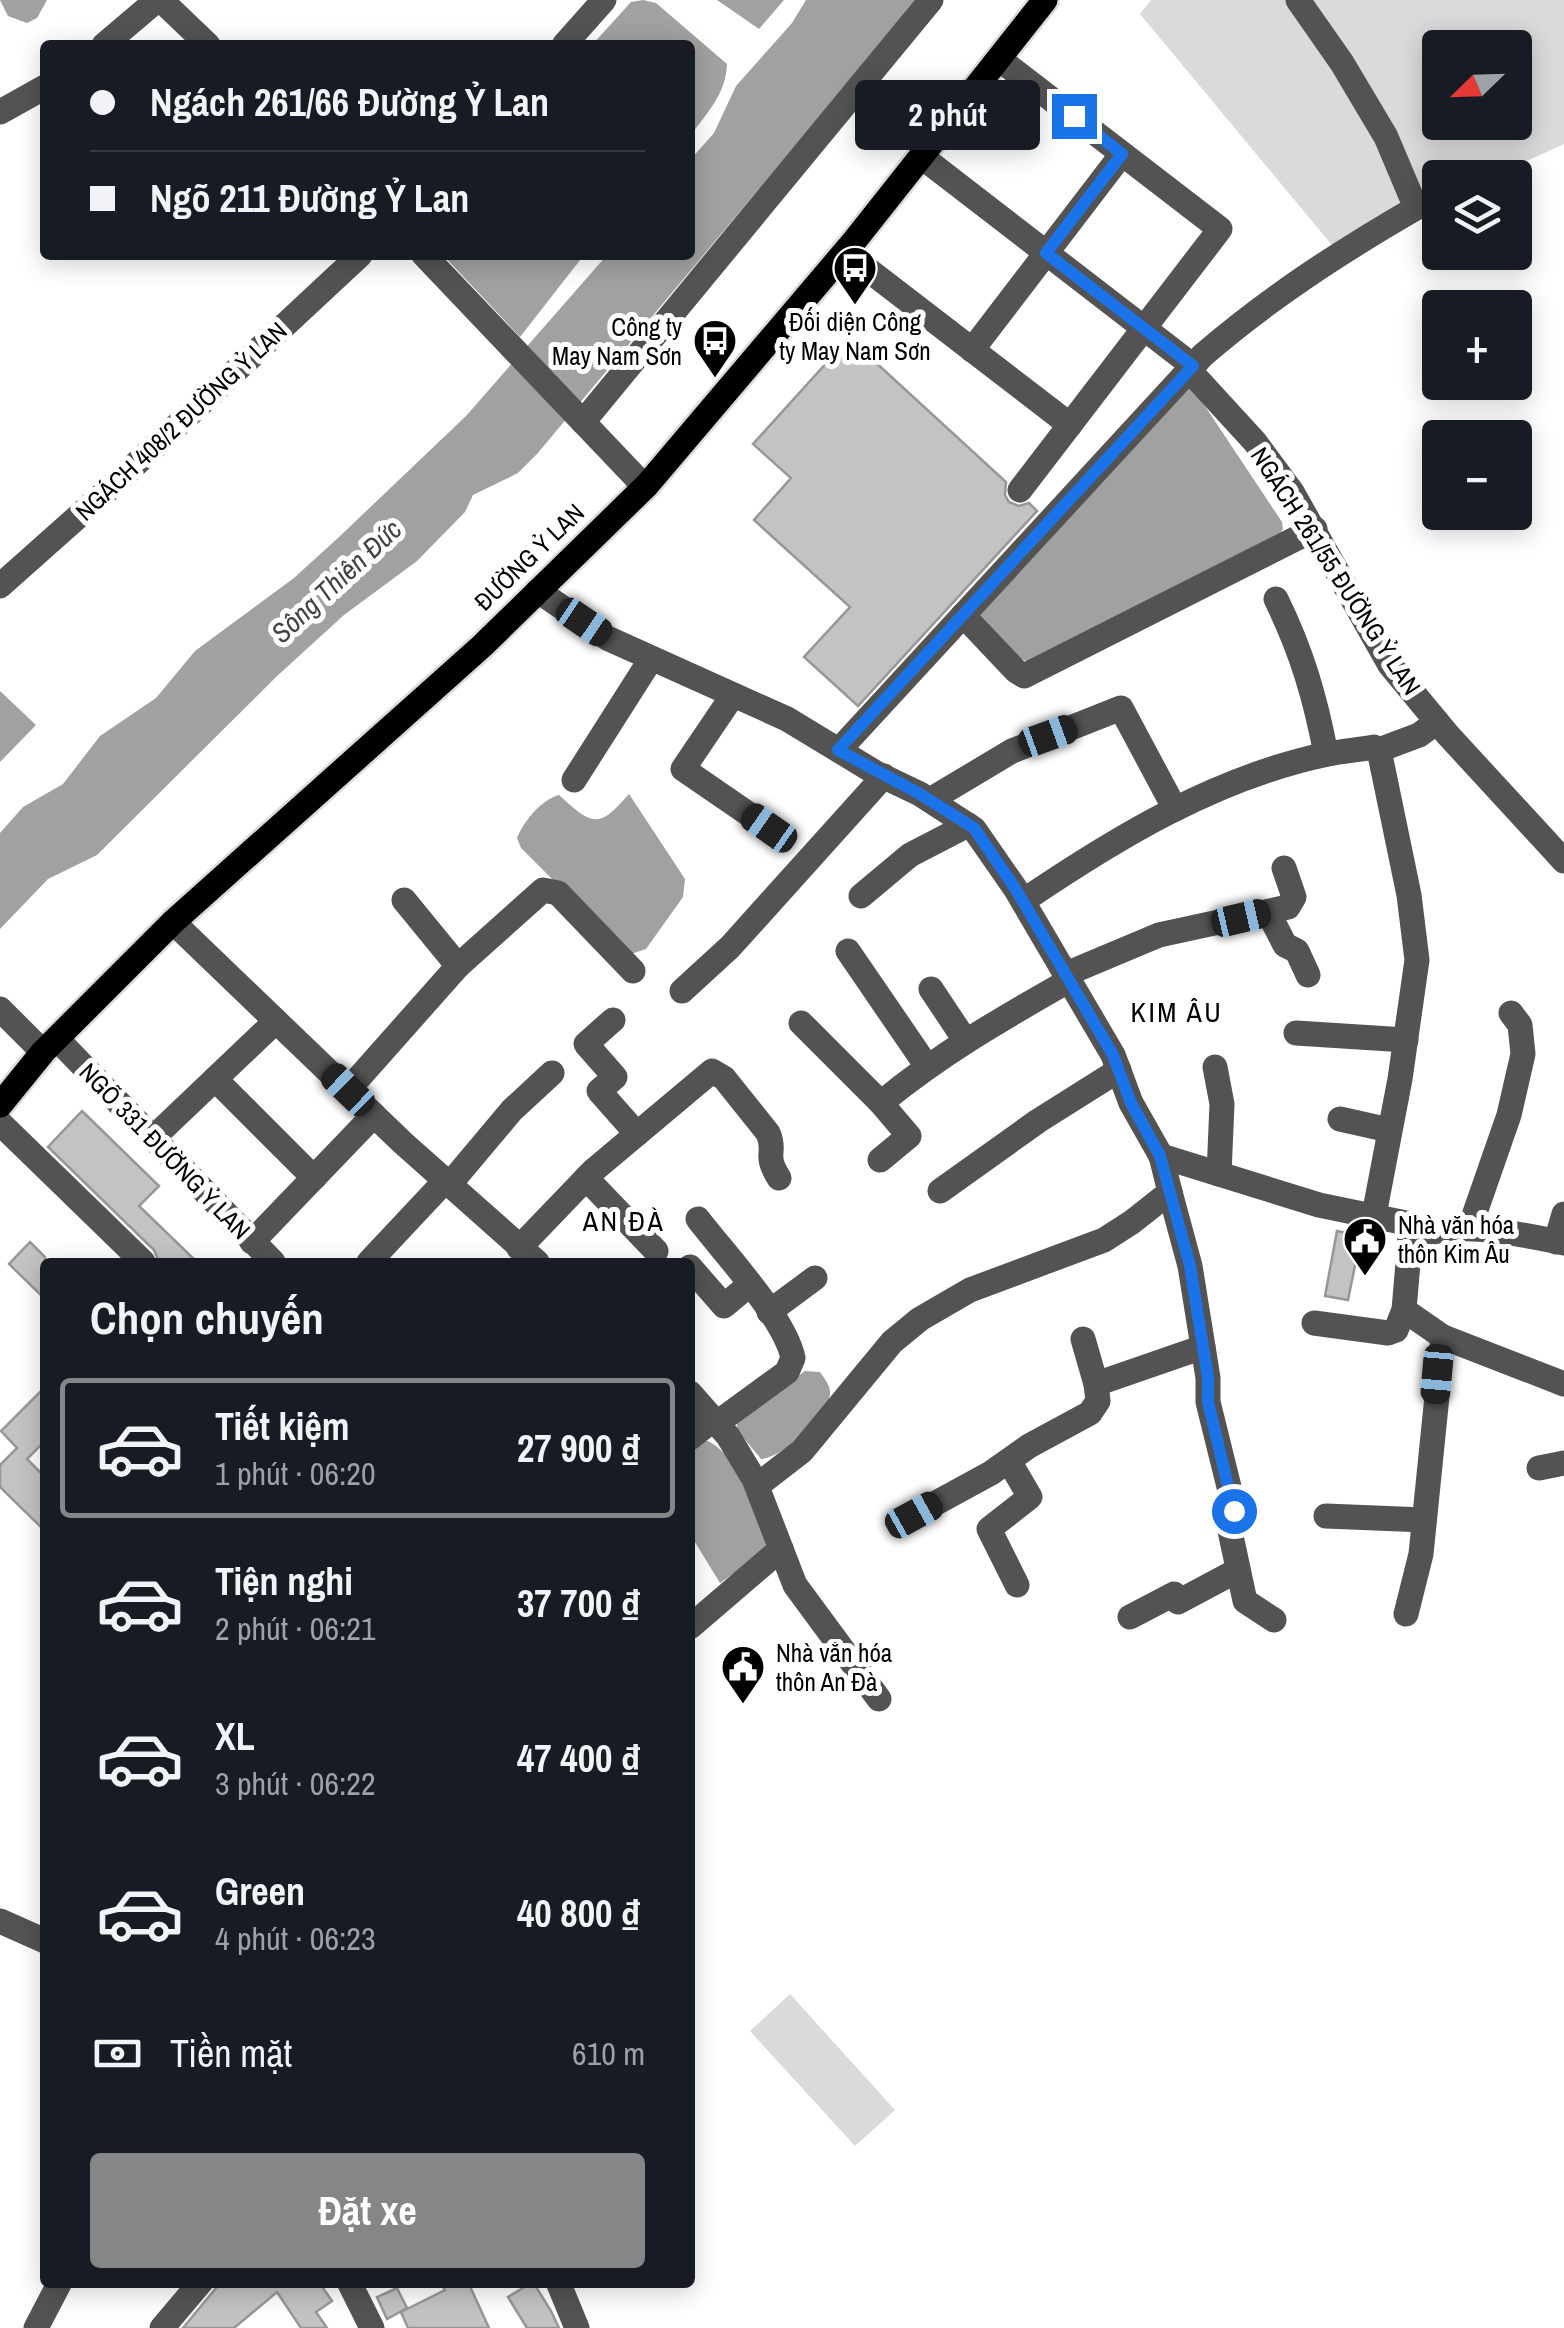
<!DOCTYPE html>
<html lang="vi">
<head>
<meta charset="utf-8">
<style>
	body { margin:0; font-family:"Archivo Narrow",sans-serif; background:#242831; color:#f1f3f6; height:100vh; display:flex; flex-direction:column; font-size:38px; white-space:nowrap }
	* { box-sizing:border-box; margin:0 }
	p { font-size:32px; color:#9ea1a6 }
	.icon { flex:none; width:55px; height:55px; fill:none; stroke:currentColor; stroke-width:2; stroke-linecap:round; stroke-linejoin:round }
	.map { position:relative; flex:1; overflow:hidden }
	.sheet { position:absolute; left:40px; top:1258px; width:655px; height:1030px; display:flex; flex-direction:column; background:#171b24; border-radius:10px; box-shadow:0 5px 25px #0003 }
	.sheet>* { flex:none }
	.hud { position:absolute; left:40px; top:40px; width:655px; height:220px; border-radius:10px; box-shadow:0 5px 25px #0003; display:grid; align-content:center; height:220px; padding:0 50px; background:#171b24 }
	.needle { width:65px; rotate:247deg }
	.tools { position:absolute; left:1422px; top:30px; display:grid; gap:20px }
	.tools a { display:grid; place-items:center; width:110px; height:110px; border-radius:10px; background:#171b24; box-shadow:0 5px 25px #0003; font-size:50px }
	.end { position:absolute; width:45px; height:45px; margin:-22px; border:12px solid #1a73e8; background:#fff; box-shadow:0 0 0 5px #fff }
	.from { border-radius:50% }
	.bubble { position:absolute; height:70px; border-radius:10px; background:#171b24; box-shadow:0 5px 25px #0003; font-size:32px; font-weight:700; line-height:70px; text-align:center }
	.car { position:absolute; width:30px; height:60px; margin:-30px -15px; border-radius:12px; box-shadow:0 0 8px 2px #0007; background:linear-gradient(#222 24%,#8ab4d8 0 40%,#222 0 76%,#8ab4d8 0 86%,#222 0) }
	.hud b { display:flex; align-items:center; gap:35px; height:95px; font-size:38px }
	.hud b+b { border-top:2px solid #363941 }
	.hud i { width:25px; height:25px; background:#f1f3f6 }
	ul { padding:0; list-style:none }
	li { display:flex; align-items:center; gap:30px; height:140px; margin:0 20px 15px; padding:0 30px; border:5px solid transparent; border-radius:10px }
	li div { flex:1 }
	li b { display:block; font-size:38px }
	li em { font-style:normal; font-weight:700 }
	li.selected { border-color:#858687 }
	li>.icon { width:90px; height:90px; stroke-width:1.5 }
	h2 { padding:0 50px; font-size:45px; line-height:120px }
	.pay { display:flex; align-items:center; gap:25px; height:110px; padding:0 50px; font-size:38px }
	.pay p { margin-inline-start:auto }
	.cta { display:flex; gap:20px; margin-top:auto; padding:20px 50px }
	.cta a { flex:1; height:115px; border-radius:10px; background:#858687; color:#fff; font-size:40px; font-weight:700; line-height:115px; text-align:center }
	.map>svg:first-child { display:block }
	.green { fill:#dadada; fill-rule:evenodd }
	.water { fill:#a1a1a1 }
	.building { fill:#c3c3c3; stroke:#979797; stroke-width:2.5 }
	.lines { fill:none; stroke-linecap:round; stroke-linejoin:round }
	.major-casing { stroke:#dbdbdb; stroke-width:30 }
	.minor { stroke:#535353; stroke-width:25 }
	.major { stroke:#000; stroke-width:25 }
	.route { stroke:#1a73e8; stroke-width:12 }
	.labels { text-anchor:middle; stroke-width:10; stroke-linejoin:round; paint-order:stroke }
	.poi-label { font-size:25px; fill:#000; stroke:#fff; text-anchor:start }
	.street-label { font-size:25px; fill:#000; stroke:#fff }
	.water-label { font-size:28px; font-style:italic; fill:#424242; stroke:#fff }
	.neighbourhood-label { font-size:28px; letter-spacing:2.5px; fill:#000; stroke:#fff }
</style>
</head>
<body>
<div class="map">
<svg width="1564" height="2328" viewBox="0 0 1564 2328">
	<rect width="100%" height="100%" fill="#fff"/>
	<g class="green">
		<path d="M 1151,0 L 1564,0 L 1564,144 L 1492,177 L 1440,178 L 1440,202 L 1336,250 L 1140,14 ZM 1440,48 L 1515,48 L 1515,122 L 1440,122 Z"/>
		<polygon points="790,1994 895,2110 855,2146 750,2031"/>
	</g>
	<g class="water">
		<polygon points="0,0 47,0 37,18 27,23 8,16"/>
		<path d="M 643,0 L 656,3 L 727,64 C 726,94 707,113 690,136 L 690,45 L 592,45 L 631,2 Z"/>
		<polygon points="717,0 784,0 759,29"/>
		<polygon points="806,0 917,0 537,454 518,473 473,495 465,512 417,561 344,615 276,677 97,855 48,879 0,929 0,833 23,807 63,784 100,736 156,698 195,651 294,578 339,537 466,416 607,255 690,255 690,160 714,133 736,86 792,23"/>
		<polygon points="443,255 584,255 520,337"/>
		<polygon points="1188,388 1195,391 1282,522 1283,529 1279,535 1026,661 1021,659 981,616 980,610"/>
		<polygon points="0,691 36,725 0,762"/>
		<path d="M 629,794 L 685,879 L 683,897 L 646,949 L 628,955 L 521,848 L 517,838 C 524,821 541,800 559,795 C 592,825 598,830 629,794 Z"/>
		<path d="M 805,1371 L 820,1372 C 824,1378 831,1386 830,1394 C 828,1415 783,1458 761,1459 L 737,1430 L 737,1421 Z"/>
		<path d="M 703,1440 C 726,1443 755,1495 763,1516 C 766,1527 767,1539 769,1549 L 720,1583 L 690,1534 L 690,1447 Z"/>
	</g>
	<g class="building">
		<polygon points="849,338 1006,482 1005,495 1009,502 1019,506 1029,503 1037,511 858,706 804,657 850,607 754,520 791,478 753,444"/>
		<polygon points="82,1111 159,1186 139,1206 197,1262 159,1262 154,1250 48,1147"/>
		<polygon points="1337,1231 1361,1236 1348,1300 1325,1296"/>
		<polygon points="30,1242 45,1257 45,1299 9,1264"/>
		<polygon points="45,1387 45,1441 27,1459 45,1477 45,1531 0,1487 0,1465 17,1448 1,1431"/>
		<polygon points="221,2282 319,2282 332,2301 316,2312 327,2328 301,2328 277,2292 234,2328 183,2328"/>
		<polygon points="440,2282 468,2282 489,2328 408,2328 401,2312 445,2290"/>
		<polygon points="533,2282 551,2311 559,2328 527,2328 508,2297"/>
		<polygon points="397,2288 407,2308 387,2319 377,2297"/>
	</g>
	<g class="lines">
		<defs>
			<polyline id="major" points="0,1105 43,1052 173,922 482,646 647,485 855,240 1045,0"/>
		</defs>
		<use href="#major" class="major-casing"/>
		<g class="minor">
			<polyline points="161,0 208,45"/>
			<polyline points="104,45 157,0"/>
			<polyline points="564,45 604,0"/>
			<polyline points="999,59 1220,229 1020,490"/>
			<polyline points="0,112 45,87"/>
			<polyline points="922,157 1193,366"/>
			<polyline points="845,252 1070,425"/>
			<polyline points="424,255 645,487"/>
			<polyline points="972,350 1122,154"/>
			<polyline points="1189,370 1255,442 1292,492 1390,665 1448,735 1564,861"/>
			<polyline points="583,422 931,0"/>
			<polyline points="0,586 109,489 360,255"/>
			<polyline points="538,591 607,638 787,719 876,773 920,794 974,829 1015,888 1113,1055 1131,1103 1161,1156 1319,1205 1406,1223 1410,1239 1404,1310 1443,1337 1564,1384"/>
			<path d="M 1276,599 C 1302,652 1315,697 1326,754"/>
			<polyline points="963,615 1016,671 1024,676 1315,529"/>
			<polyline points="733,695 683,769 769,828"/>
			<path d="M 839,750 L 1203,355 C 1269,298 1340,252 1416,208 L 1386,137 L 1342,63 L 1298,0"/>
			<polyline points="574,780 651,659"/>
			<polyline points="930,800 1012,751 1121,708 1175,809"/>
			<polyline points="861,896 910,855 968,825"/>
			<polyline points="404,900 458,966"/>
			<path d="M 1023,901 C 1116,838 1216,777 1328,754 C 1343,751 1358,750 1374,747 L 1379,750 L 1419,735 L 1437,722"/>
			<polyline points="1268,912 1285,945 1297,951 1308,975"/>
			<polyline points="173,922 403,1143 537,1262"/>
			<polyline points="848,951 926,1065"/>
			<polyline points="1066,974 1159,935 1288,907 1294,897 1284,868"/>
			<polyline points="931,989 965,1040"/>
			<polyline points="682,991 730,947 884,776"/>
			<polyline points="0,1009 43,1052"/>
			<polyline points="613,1020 586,1044 615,1077 599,1091 637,1134"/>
			<path d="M 801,1023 L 881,1103 C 940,1054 1003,1018 1070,980"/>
			<polyline points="1296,1033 1406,1040"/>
			<polyline points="57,1039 273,1262"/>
			<polyline points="1215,1067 1222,1104 1219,1174"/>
			<polyline points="215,1079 314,1178"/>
			<polyline points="348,1090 458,966 543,890 558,893 633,971"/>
			<polyline points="1340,1119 1389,1130"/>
			<polyline points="0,1123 143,1262"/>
			<polyline points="153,1138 276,1021"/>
			<polyline points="880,1160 909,1136 881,1103"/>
			<polyline points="586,1178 656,1251"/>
			<polyline points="449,1185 512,1110 552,1073"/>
			<polyline points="940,1191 1038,1121 1119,1070"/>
			<polyline points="1170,1192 1190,1266 1208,1378 1208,1402 1232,1499 1234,1511 1230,1531 1245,1601 1274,1620"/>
			<polyline points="1374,1215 1400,1079 1417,960 1409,895 1379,750"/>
			<path d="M 698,1219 C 724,1253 785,1318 793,1358 L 787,1372 L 717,1423"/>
			<polyline points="1470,1227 1509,1115 1523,1054 1520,1025 1511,1013"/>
			<path d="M 1410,1239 C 1461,1219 1512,1233 1564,1243"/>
			<polyline points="252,1242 374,1115"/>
			<polyline points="1556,1242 1564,1214"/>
			<path d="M 519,1248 L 594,1170 L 712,1071 L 724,1078 L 768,1133 C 777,1153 763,1153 779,1178"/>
			<polyline points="369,1262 445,1181"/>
			<polyline points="690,1267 724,1306 749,1285"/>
			<polyline points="769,1312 815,1278"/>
			<polyline points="1314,1323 1388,1333 1396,1330 1404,1310"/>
			<polyline points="1083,1339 1096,1384"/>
			<polyline points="690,1393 728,1436 754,1479 795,1585 879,1699"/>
			<polyline points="690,1438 714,1419"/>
			<polyline points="1009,1461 1030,1497 989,1529 1017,1585"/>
			<polyline points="1539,1468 1564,1463"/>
			<polyline points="758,1485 802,1451 892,1342 920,1319 970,1290 1104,1240 1132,1222 1170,1192 1161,1156"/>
			<polyline points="914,1515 991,1473 1029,1446 1090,1413 1098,1401 1096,1384 1203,1347"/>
			<polyline points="1326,1516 1424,1520"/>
			<polyline points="1406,1614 1421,1554 1443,1337"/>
			<polyline points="1130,1617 1174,1594 1178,1602 1238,1570"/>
			<polyline points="690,1627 781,1549"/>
			<polyline points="0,1921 45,1941"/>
			<polyline points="349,2282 372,2328"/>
			<polyline points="558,2282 577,2328"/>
			<polyline points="36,2328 60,2282"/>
			<polyline points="162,2328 201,2282"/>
		</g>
		<use href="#major" class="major"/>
	</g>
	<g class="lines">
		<polyline class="route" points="1074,116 1122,154 1046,253 1193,366 838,750 920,794 974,828 1015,888 1113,1055 1131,1103 1160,1156 1190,1266 1208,1378 1208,1402 1234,1511"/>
	</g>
	<defs>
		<symbol id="bus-pin" viewBox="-11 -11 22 30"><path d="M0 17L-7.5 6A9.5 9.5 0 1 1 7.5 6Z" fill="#000" stroke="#fff"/><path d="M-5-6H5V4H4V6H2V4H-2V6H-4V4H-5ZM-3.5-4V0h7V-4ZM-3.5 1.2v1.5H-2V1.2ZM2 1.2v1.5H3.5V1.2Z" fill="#fff"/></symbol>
		<symbol id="civic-pin" viewBox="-11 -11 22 30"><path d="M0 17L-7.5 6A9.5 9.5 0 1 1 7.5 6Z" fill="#000" stroke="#fff"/><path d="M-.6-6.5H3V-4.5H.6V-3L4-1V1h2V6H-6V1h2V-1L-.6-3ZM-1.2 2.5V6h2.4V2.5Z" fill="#fff"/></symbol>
	</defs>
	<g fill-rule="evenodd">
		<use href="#bus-pin" x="830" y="243" width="50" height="68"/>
		<use href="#bus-pin" x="690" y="316" width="50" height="68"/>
		<use href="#civic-pin" x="1340" y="1214" width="50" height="68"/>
		<use href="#civic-pin" x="718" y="1642" width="50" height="68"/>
	</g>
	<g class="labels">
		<g class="poi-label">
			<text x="855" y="331" text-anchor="middle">Đối diện Công<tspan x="855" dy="29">ty May Nam Sơn</tspan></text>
			<text x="682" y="336" text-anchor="end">Công ty<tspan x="682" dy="29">May Nam Sơn</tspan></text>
			<text x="1398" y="1234">Nhà văn hóa<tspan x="1398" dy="29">thôn Kim Âu</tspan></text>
			<text x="776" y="1662">Nhà văn hóa<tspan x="776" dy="29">thôn An Đà</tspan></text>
		</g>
		<g class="street-label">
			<text transform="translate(181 421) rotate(-43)" y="9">NGÁCH 408/2 ĐƯỜNG Ỷ LAN</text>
			<text transform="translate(529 557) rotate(-44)" y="9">ĐƯỜNG Ỷ LAN</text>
			<text transform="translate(1336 571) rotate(57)" y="9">NGÁCH 261/55 ĐƯỜNG Ỷ LAN</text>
			<text transform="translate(165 1151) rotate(46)" y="9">NGÕ 331 ĐƯỜNG Ỷ LAN</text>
		</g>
		<g class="water-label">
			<text transform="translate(336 581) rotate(-43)" y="10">Sông Thiên Đức</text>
		</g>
		<g class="neighbourhood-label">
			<text x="1177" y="1022">KIM ÂU</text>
			<text x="624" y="1231">AN ĐÀ</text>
		</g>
	</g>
</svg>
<div class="tools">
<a><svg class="needle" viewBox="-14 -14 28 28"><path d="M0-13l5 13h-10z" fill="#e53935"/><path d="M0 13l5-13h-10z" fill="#9ea1a6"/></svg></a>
<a><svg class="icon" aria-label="layers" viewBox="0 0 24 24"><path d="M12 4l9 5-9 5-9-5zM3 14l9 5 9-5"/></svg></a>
<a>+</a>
<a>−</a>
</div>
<i class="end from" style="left:1234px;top:1511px"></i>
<i class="end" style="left:1074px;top:116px"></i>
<div class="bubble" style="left:855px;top:80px;width:185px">2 phút</div>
<i class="car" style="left:584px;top:622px;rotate:124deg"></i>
<i class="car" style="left:1048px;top:736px;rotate:70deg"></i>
<i class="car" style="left:769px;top:828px;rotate:305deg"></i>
<i class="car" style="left:1241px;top:918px;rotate:77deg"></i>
<i class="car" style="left:348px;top:1090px;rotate:314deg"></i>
<i class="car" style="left:1437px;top:1374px;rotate:185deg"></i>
<i class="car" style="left:914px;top:1515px;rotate:61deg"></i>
<div class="hud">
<b><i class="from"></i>Ngách 261/66 Đường Ỷ Lan</b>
<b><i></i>Ngõ 211 Đường Ỷ Lan</b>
</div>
<section class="sheet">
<h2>Chọn chuyến</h2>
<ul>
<li class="selected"><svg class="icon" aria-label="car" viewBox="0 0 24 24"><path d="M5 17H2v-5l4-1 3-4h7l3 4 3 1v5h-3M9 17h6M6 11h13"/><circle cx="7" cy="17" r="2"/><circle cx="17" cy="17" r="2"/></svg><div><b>Tiết kiệm</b><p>1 phút · 06:20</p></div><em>27 900 ₫</em></li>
<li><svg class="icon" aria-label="car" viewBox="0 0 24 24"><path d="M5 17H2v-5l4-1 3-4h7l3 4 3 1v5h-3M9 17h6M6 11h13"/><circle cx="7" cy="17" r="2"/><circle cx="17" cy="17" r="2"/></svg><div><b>Tiện nghi</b><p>2 phút · 06:21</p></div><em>37 700 ₫</em></li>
<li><svg class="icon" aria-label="car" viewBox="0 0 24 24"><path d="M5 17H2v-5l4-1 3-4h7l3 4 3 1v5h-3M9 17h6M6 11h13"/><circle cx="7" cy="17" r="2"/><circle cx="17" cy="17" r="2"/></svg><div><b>XL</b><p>3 phút · 06:22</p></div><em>47 400 ₫</em></li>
<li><svg class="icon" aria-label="car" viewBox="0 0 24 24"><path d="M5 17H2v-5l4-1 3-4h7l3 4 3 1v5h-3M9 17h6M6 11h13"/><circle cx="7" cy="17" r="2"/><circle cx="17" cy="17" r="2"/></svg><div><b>Green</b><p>4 phút · 06:23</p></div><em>40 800 ₫</em></li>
</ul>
<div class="pay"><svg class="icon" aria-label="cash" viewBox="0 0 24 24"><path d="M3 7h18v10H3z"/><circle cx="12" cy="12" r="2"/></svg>Tiền mặt<p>610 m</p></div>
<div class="cta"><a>Đặt xe</a></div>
</section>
</div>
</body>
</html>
